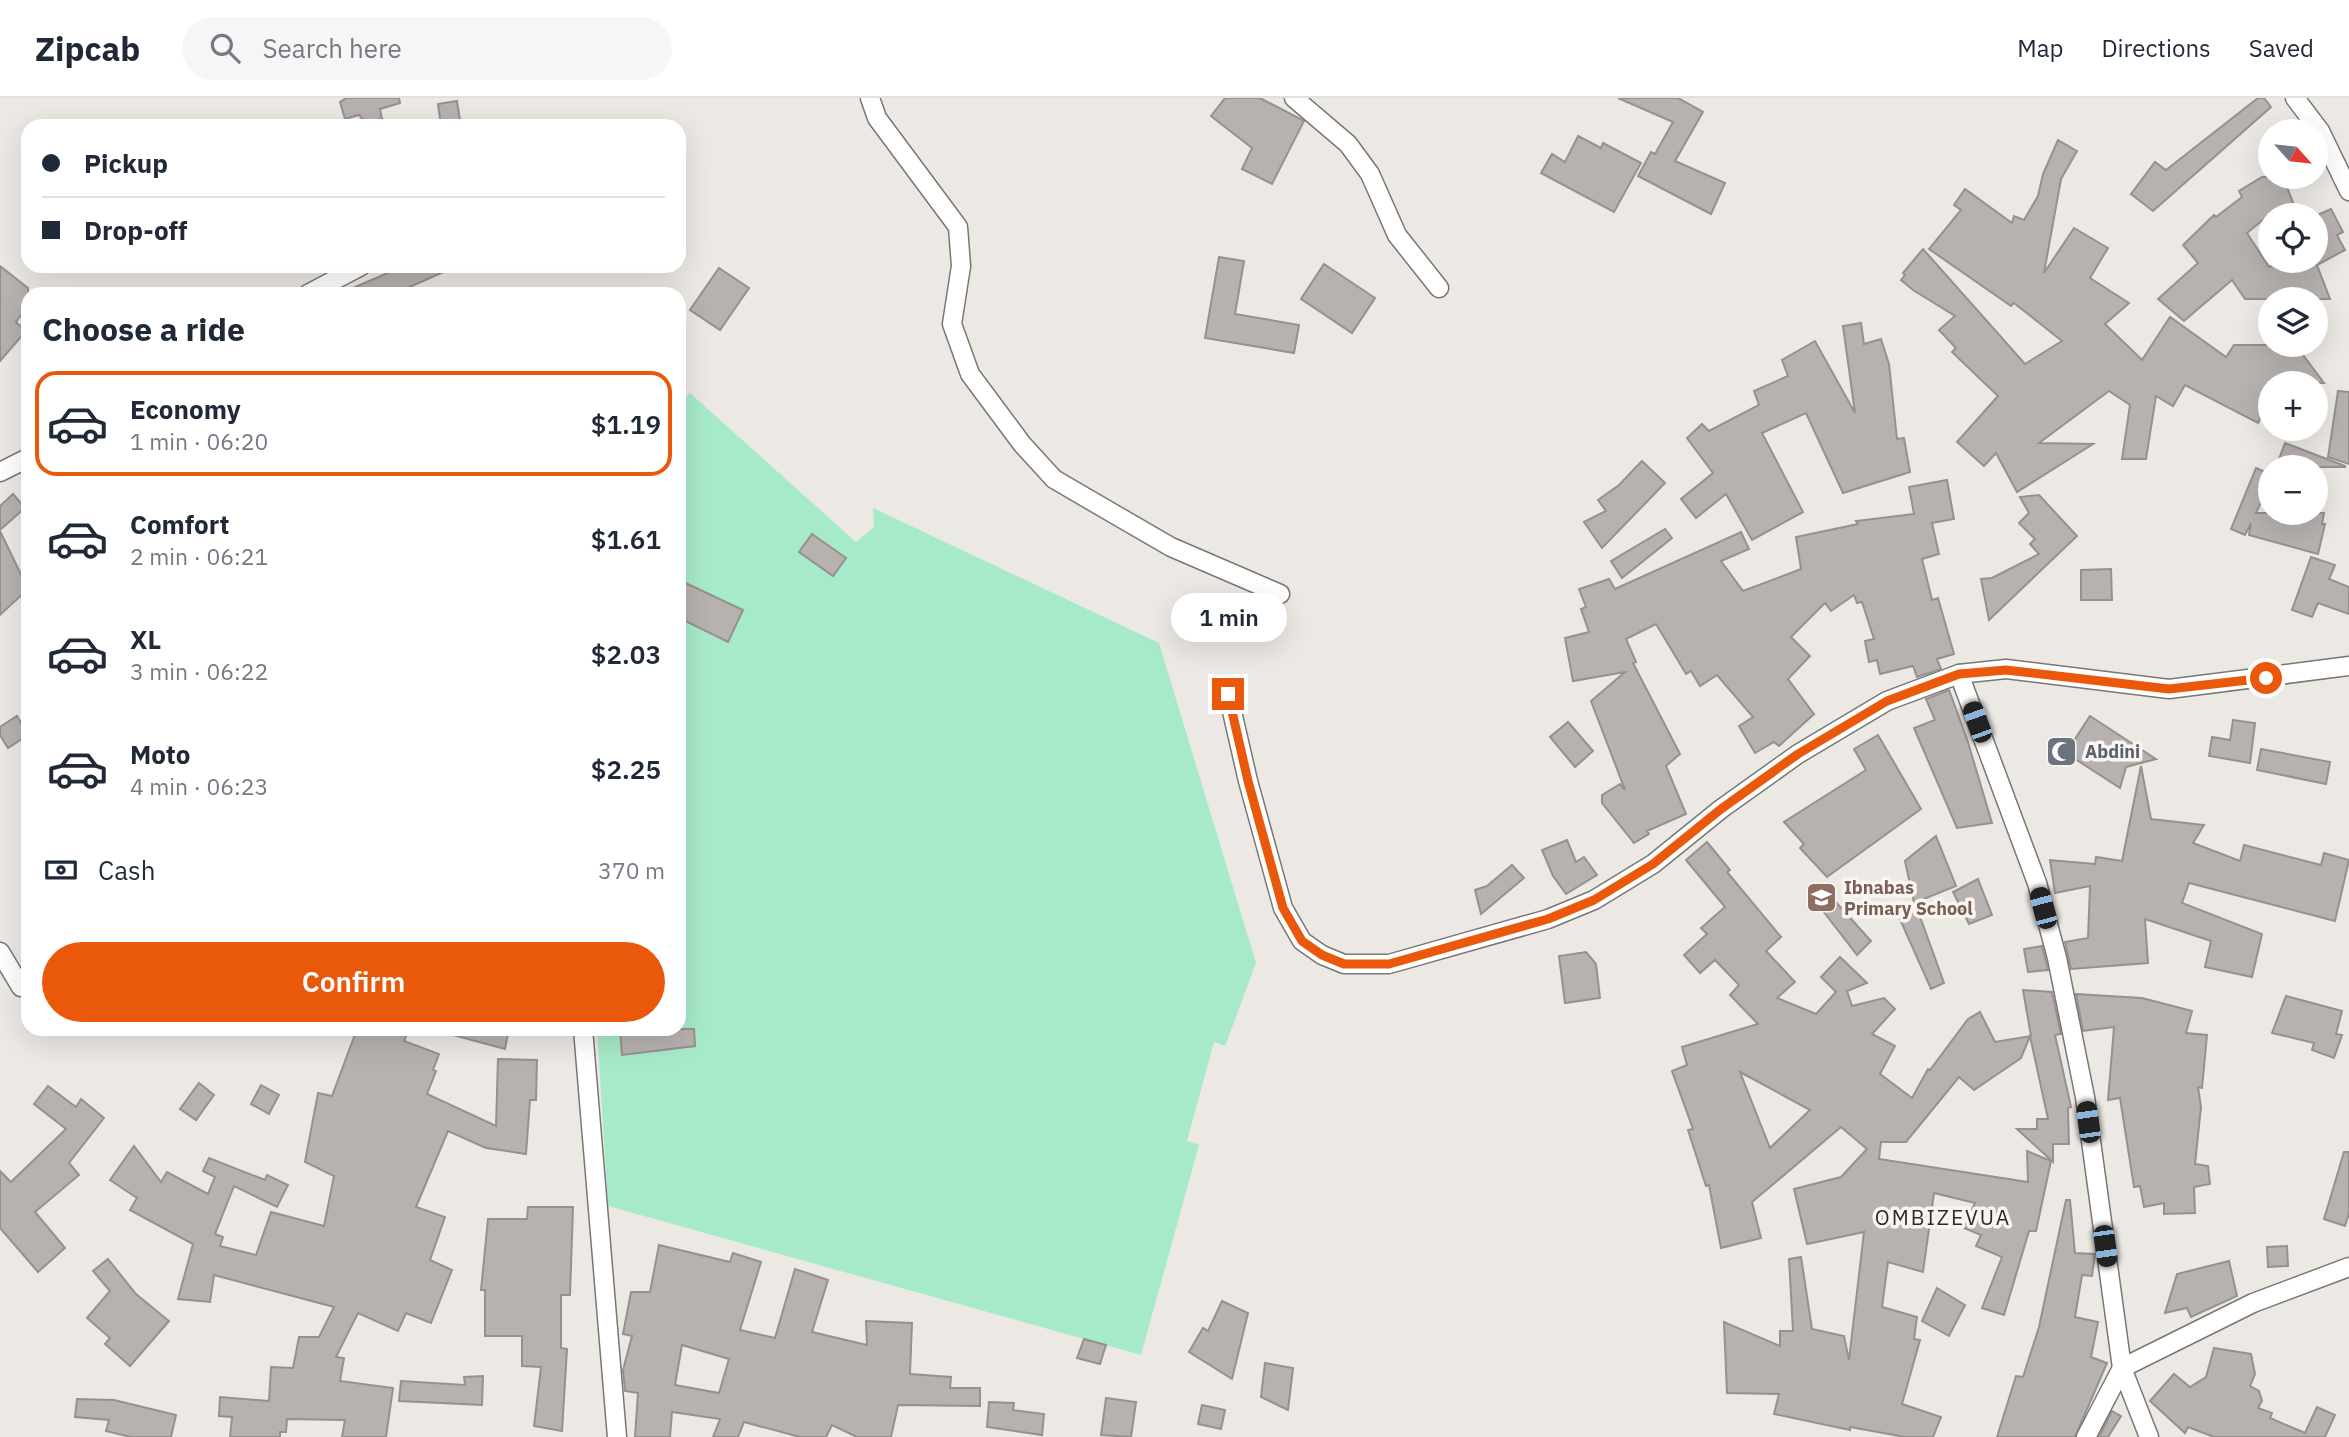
<!DOCTYPE html>
<html lang="en">
<head>
<meta charset="utf-8">
<style>
	body { margin:0; font-family:"IBM Plex Sans",sans-serif; background:#f6f6f7; color:#1f2937; height:100vh; display:flex; flex-direction:column; font-size:26px; white-space:nowrap }
	* { box-sizing:border-box; margin:0 }
	p { font-size:23px; color:#747a83 }
	.icon { flex:none; width:38px; height:38px; fill:none; stroke:currentColor; stroke-width:2; stroke-linecap:round; stroke-linejoin:round }
	.map { position:relative; flex:1; overflow:hidden }
	.sheet { position:absolute; left:21px; top:189px; width:665px; height:749px; display:flex; flex-direction:column; background:#fff; border-radius:21px; box-shadow:0 7px 28px #0002 }
	.sheet>* { flex:none }
	.banner { position:absolute; left:21px; top:21px; width:665px; height:154px; border-radius:21px; box-shadow:0 7px 28px #0002; display:grid; align-content:center; height:154px; padding:0 21px; background:#fff }
	.needle { width:46px; rotate:117deg }
	.fabs { position:absolute; left:2258px; top:21px; display:grid; gap:14px }
	.fabs a { display:grid; place-items:center; width:70px; height:70px; border-radius:50%; background:#fff; box-shadow:0 7px 28px #0002; font-size:35px }
	.end { position:absolute; width:32px; height:32px; margin:-16px; border:9px solid #ea580c; background:#fff; box-shadow:0 0 0 4px #fff }
	.from { border-radius:50% }
	.bubble { position:absolute; height:49px; border-radius:24px; background:#fff; box-shadow:0 7px 28px #0002; font-size:23px; font-weight:600; line-height:49px; text-align:center }
	.car { position:absolute; width:21px; height:42px; margin:-21px -10px; border-radius:9px; box-shadow:0 0 5px 2px #0007; background:linear-gradient(#222 24%,#8ab4d8 0 40%,#222 0 76%,#8ab4d8 0 86%,#222 0) }
	.banner b { display:flex; align-items:center; gap:24px; height:66px; font-size:26px }
	.banner b+b { border-top:2px solid #e0e1e3 }
	.banner i { width:18px; height:18px; background:#1f2937 }
	ul { padding:0; list-style:none }
	li { display:flex; align-items:center; gap:21px; height:105px; margin:0 14px 10px; padding:0 7px; border:4px solid transparent; border-radius:21px }
	li div { flex:1 }
	li b { display:block; font-size:26px }
	li em { font-style:normal; font-weight:600 }
	li.active { border-color:#ea580c }
	li>.icon { width:63px; height:63px; stroke-width:1.5 }
	h2 { padding:0 21px; font-size:32px; line-height:84px }
	.pay { display:flex; align-items:center; gap:18px; height:77px; padding:0 21px; font-size:26px }
	.pay p { margin-inline-start:auto }
	.cta { display:flex; gap:14px; margin-top:auto; padding:14px 21px }
	.cta a { flex:1; height:80px; border-radius:42px; background:#ea580c; color:#fff; font-size:28px; font-weight:600; line-height:80px; text-align:center }
	header { display:flex; align-items:center; gap:42px; box-sizing:border-box; height:98px; padding:0 35px; background:#fff; border-bottom:2px solid #e0e1e3 }
	header strong { font-size:33px }
	nav { display:flex; gap:38px; margin-inline-start:auto; font-size:24px }
	.search { width:490px; height:63px; background:#f6f6f7; display:flex; align-items:center; gap:18px; box-sizing:border-box; padding:0 24px; border-radius:38px; color:#747a83; font-size:26px }
	.map>svg:first-child { display:block }
	.green { fill:#a7eac9 }
	.building { fill:#b7b1af; stroke:#96918e; stroke-width:2; fill-rule:evenodd }
	.lines { fill:none; stroke-linecap:round; stroke-linejoin:round }
	.street-casing { stroke:#7a7773; stroke-width:21 }
	.street { stroke:#fff; stroke-width:18 }
	.route { stroke:#ea580c; stroke-width:9 }
	.labels { text-anchor:middle; stroke-width:7; stroke-linejoin:round; paint-order:stroke }
	.worship-label { font-size:18px; font-weight:bold; fill:#5b616d; stroke:#f9f6f1; text-anchor:start }
	.education-label { font-size:18px; font-weight:bold; fill:#785e54; stroke:#f9f6f1; text-anchor:start }
	.quarter-label { font-size:21px; letter-spacing:2px; fill:#2c2a26; stroke:#f9f6f1 }
</style>
</head>
<body>
<header>
<strong>Zipcab</strong>
<div class="search"><svg class="icon" aria-label="search" viewBox="0 0 24 24"><circle cx="10" cy="10" r="6"/><path d="M15 15l6 6"/></svg>Search here</div>
<nav><a>Map</a><a>Directions</a><a>Saved</a></nav>
</header>
<div class="map">
<svg width="2349" height="1339" viewBox="0 0 2349 1339">
	<rect width="100%" height="100%" fill="#ece9e4"/>
	<polygon class="green" points="690,295 856,444 874,429 873,410 1159,545 1256,865 1225,948 1214,944 1187,1043 1199,1047 1141,1257 608,1108 597,931 679,931 679,305"/>
	<g class="building">
		<polygon points="346,0 399,0 400,5 380,11 382,21 365,24 359,17 345,21 340,4"/>
		<polygon points="1225,0 1260,0 1304,23 1272,86 1242,71 1252,50 1211,18"/>
		<polygon points="1618,0 1678,0 1703,14 1675,63 1725,85 1711,116 1638,78 1651,54 1655,56 1673,24"/>
		<polygon points="2258,0 2264,0 2271,9 2153,113 2131,96 2155,64 2166,72"/>
		<polygon points="457,3 461,28 441,28 438,6"/>
		<polygon points="1578,38 1601,50 1603,45 1641,65 1614,114 1541,75 1552,56 1565,64"/>
		<polygon points="2058,42 2077,53 2061,81 2044,175 2074,130 2108,150 2090,180 2129,205 2105,226 2142,262 2170,219 2226,259 2234,247 2279,247 2293,253 2297,249 2324,285 2270,285 2270,302 2258,325 2185,287 2173,308 2156,298 2146,361 2122,361 2130,307 2109,293 2039,345 2093,346 2017,394 1996,355 1984,368 1957,344 1998,298 1952,254 1956,250 1939,232 1955,218 1913,192 1901,182 1905,177 1903,175 1923,151 2025,266 2062,243 2014,205 2011,208 1929,151 1961,112 1954,107 1965,91 2012,125 2014,118 2024,122 2038,98 2043,76"/>
		<polygon points="2262,79 2283,79 2298,117 2269,117 2247,135 2269,169 2286,163 2315,163 2315,118 2331,111 2343,134 2337,137 2345,152 2317,167 2330,201 2245,201 2232,182 2184,223 2158,201 2198,165 2183,147 2214,117 2216,119 2242,99 2239,93"/>
		<polygon points="1219,159 1244,163 1235,216 1299,227 1294,255 1205,240"/>
		<polygon points="1324,166 1375,200 1352,235 1301,201"/>
		<polygon points="0,168 28,190 28,208 16,224 26,233 0,263"/>
		<polygon points="404,168 457,168 405,191 408,196 339,196"/>
		<polygon points="719,170 749,190 720,232 690,212"/>
		<polygon points="1861,225 1864,246 1881,241 1889,266 1897,341 1904,340 1910,374 1843,395 1806,315 1762,335 1803,414 1752,442 1726,396 1696,420 1681,401 1713,375 1687,340 1702,326 1709,333 1759,307 1754,293 1788,278 1782,262 1815,243 1855,315 1843,228"/>
		<polygon points="2338,293 2349,294 2349,366 2328,359"/>
		<polygon points="2285,345 2345,368 2345,369 2276,369"/>
		<polygon points="1642,363 1665,385 1602,450 1584,424 1606,413 1598,402 1619,387"/>
		<polygon points="2256,370 2270,376 2270,385 2256,415 2324,415 2322,426 2325,426 2318,456 2249,437 2251,425 2245,437 2231,431"/>
		<polygon points="1947,382 1954,421 1932,425 1939,456 1922,461 1932,502 1938,500 1954,556 1937,561 1941,571 1917,579 1913,568 1880,576 1877,562 1869,564 1865,543 1874,541 1862,504 1857,505 1854,497 1831,513 1825,505 1791,539 1810,558 1788,581 1814,616 1779,648 1774,644 1755,655 1739,628 1753,619 1717,577 1700,588 1691,573 1686,576 1656,526 1626,541 1636,564 1633,565 1680,656 1666,668 1686,716 1647,733 1649,736 1634,745 1602,705 1602,697 1620,686 1625,692 1591,603 1625,574 1573,583 1565,540 1589,534 1581,511 1586,509 1579,491 1609,481 1615,491 1741,434 1749,451 1721,463 1743,493 1801,471 1796,439 1858,426 1856,423 1914,416 1909,389"/>
		<polygon points="13,396 25,410 0,432 0,408"/>
		<polygon points="2039,397 2077,438 1989,522 1981,481 1992,480 2039,456 2030,446 2035,441 2019,425 2029,415 2020,399"/>
		<polygon points="1665,431 1672,440 1622,480 1611,463"/>
		<polygon points="0,433 28,491 0,517"/>
		<polygon points="812,436 846,460 833,478 799,454"/>
		<polygon points="2311,459 2335,467 2329,481 2349,489 2349,516 2318,505 2312,519 2292,512"/>
		<polygon points="2111,471 2112,502 2081,502 2081,472"/>
		<polygon points="679,482 743,512 728,544 679,520"/>
		<polygon points="1949,592 1967,641 1992,725 1957,730 1914,630 1935,622 1926,601"/>
		<polygon points="17,618 28,637 8,650 0,637 0,629"/>
		<polygon points="2090,618 2156,661 2126,669 2120,690 2066,655"/>
		<polygon points="2233,622 2255,625 2250,665 2209,658 2212,639 2230,642"/>
		<polygon points="1568,624 1593,653 1575,669 1550,639"/>
		<polygon points="1878,637 1921,711 1827,779 1800,750 1804,746 1784,724 1866,672 1854,651"/>
		<polygon points="2261,651 2330,664 2326,686 2257,672"/>
		<polygon points="2141,668 2151,721 2204,727 2193,745 2240,763 2244,747 2321,767 2324,755 2349,762 2335,823 2189,785 2182,805 2262,836 2252,879 2205,869 2211,843 2145,821 2148,865 2071,871 2065,844 2088,840 2090,788 2055,795 2050,762 2095,766 2096,759 2122,763"/>
		<polygon points="1936,738 1956,788 1914,805 1905,763"/>
		<polygon points="1567,742 1576,764 1584,759 1597,777 1566,796 1553,778 1542,752"/>
		<path d="M 1707,744 L 1730,772 L 1727,774 L 1781,839 L 1766,853 L 1795,884 L 1777,900 L 1816,916 L 1836,894 L 1821,879 L 1840,859 L 1867,885 L 1847,893 L 1852,908 L 1884,900 L 1895,911 L 1872,936 L 1895,948 L 1880,976 L 1912,1000 L 1928,971 L 1930,972 L 1968,921 L 1980,914 L 1995,944 L 2031,938 L 2023,892 L 2052,894 L 2061,936 L 2055,937 L 2071,1009 L 2068,1010 L 2069,1046 L 2053,1046 L 2053,1064 L 2017,1031 L 2037,1031 L 2037,1021 L 2048,1021 L 2030,938 L 2021,960 L 1974,992 L 1959,979 L 1906,1044 L 1881,1044 L 1879,1061 L 2028,1084 L 2027,1053 L 2051,1063 L 2036,1133 L 2029,1133 L 2004,1217 L 1982,1210 L 2002,1159 L 1976,1148 L 1981,1137 L 1964,1130 L 1975,1105 L 1934,1095 L 1923,1174 L 1888,1164 L 1882,1209 L 1917,1219 L 1914,1241 L 1920,1242 L 1902,1306 L 1941,1319 L 1933,1339 L 1905,1339 L 1850,1329 L 1850,1332 L 1774,1316 L 1779,1296 L 1727,1295 L 1724,1224 L 1780,1248 L 1780,1233 L 1793,1233 L 1789,1161 L 1801,1159 L 1812,1231 L 1844,1238 L 1849,1262 L 1864,1134 L 1807,1146 L 1794,1091 L 1841,1079 L 1867,1051 L 1841,1029 L 1752,1104 L 1761,1140 L 1721,1150 L 1709,1087 L 1706,1088 L 1688,1032 L 1693,1031 L 1672,973 L 1687,967 L 1682,949 L 1758,926 L 1730,897 L 1739,887 L 1715,862 L 1700,875 L 1684,857 L 1707,836 L 1701,830 L 1725,809 L 1686,762 ZM 1740,974 L 1810,1012 L 1770,1050 Z"/>
		<polygon points="1512,767 1524,780 1481,816 1475,792 1487,788"/>
		<polygon points="1978,781 1992,817 1969,826 1953,794"/>
		<polygon points="1824,791 1871,843 1857,857 1813,800"/>
		<polygon points="1918,813 1944,885 1931,891 1899,819"/>
		<polygon points="2042,848 2048,872 2028,874 2024,851"/>
		<polygon points="1586,854 1596,866 1600,900 1565,905 1559,858"/>
		<polygon points="2076,896 2142,900 2192,913 2186,935 2207,937 2202,990 2198,989 2201,1009 2195,1066 2208,1068 2210,1086 2194,1089 2195,1115 2164,1116 2164,1105 2144,1109 2140,1088 2134,1089 2120,1000 2108,1002 2114,929 2083,933"/>
		<polygon points="2286,898 2342,913 2336,936 2342,937 2334,960 2312,952 2314,945 2272,935"/>
		<polygon points="357,931 409,931 404,943 439,956 433,972 436,973 427,996 496,1028 498,961 537,962 536,1002 530,1002 526,1056 486,1050 448,1033 416,1109 445,1119 430,1162 452,1172 431,1225 406,1215 398,1233 358,1215 336,1259 344,1260 340,1283 393,1290 386,1339 342,1339 345,1322 287,1321 286,1334 280,1334 280,1339 230,1339 232,1319 219,1318 220,1299 269,1303 271,1269 293,1270 299,1239 319,1239 334,1209 214,1177 210,1204 178,1201 193,1146 130,1112 137,1100 110,1082 134,1048 161,1084 167,1074 208,1096 215,1079 203,1073 209,1060 265,1082 267,1077 288,1087 277,1109 234,1088 215,1136 223,1139 220,1148 256,1157 271,1114 324,1128 334,1078 305,1064 318,995 332,998"/>
		<polygon points="453,931 509,931 505,951 453,937"/>
		<polygon points="620,931 694,931 695,948 622,957"/>
		<polygon points="199,985 214,997 196,1022 180,1011"/>
		<polygon points="261,987 279,997 269,1016 251,1006"/>
		<polygon points="48,988 76,1009 81,1001 104,1020 69,1065 79,1077 35,1114 65,1150 38,1174 0,1130 0,1073 11,1084 66,1031 34,1006"/>
		<polygon points="2344,1054 2349,1054 2349,1115 2345,1128 2324,1121"/>
		<polygon points="2066,1102 2070,1102 2075,1155 2095,1156 2092,1178 2082,1177 2075,1219 2098,1224 2091,1259 2107,1265 2075,1339 1997,1339 2016,1278 2023,1279 2039,1229"/>
		<polygon points="528,1109 573,1109 570,1197 561,1197 561,1250 567,1251 562,1333 534,1328 541,1269 522,1268 522,1238 485,1238 485,1192 481,1192 488,1121 527,1121"/>
		<path d="M 659,1147 L 730,1164 L 733,1155 L 761,1164 L 740,1232 L 775,1240 L 795,1171 L 828,1182 L 812,1234 L 867,1247 L 866,1223 L 912,1225 L 910,1276 L 951,1279 L 950,1290 L 980,1290 L 980,1308 L 898,1307 L 891,1339 L 857,1339 L 832,1327 L 826,1339 L 800,1339 L 744,1324 L 738,1339 L 713,1339 L 720,1321 L 672,1314 L 670,1339 L 635,1339 L 638,1295 L 625,1293 L 623,1272 L 632,1238 L 623,1236 L 631,1194 L 650,1194 ZM 682,1247 L 729,1261 L 719,1295 L 675,1287 Z"/>
		<polygon points="2287,1148 2288,1168 2268,1169 2267,1149"/>
		<polygon points="108,1161 136,1196 169,1223 130,1268 105,1246 110,1240 87,1220 110,1193 93,1173"/>
		<polygon points="2229,1163 2237,1198 2191,1219 2187,1210 2165,1215 2177,1176"/>
		<polygon points="1937,1190 1965,1207 1949,1238 1922,1223"/>
		<polygon points="1222,1203 1248,1215 1232,1281 1189,1254 1203,1230 1208,1233"/>
		<polygon points="1084,1241 1106,1247 1100,1266 1077,1260"/>
		<polygon points="2214,1250 2251,1256 2255,1276 2250,1288 2259,1293 2262,1303 2258,1310 2272,1315 2270,1320 2305,1335 2317,1309 2335,1317 2325,1339 2214,1339 2188,1329 2185,1335 2150,1303 2174,1276 2190,1289 2206,1279"/>
		<polygon points="1265,1265 1293,1270 1288,1312 1261,1299"/>
		<polygon points="483,1278 482,1307 399,1303 401,1283 465,1287 464,1279"/>
		<polygon points="1106,1300 1136,1304 1131,1339 1101,1337"/>
		<polygon points="77,1301 114,1302 176,1317 171,1339 131,1339 106,1333 109,1322 75,1319"/>
		<polygon points="989,1304 1014,1305 1013,1312 1044,1316 1042,1337 987,1329"/>
		<polygon points="1202,1307 1225,1312 1221,1331 1198,1326"/>
		<polygon points="2112,1313 2121,1318 2108,1339 2099,1339"/>
	</g>
	<g class="lines">
		<defs>
			<g id="street">
				<polyline points="870,0 877,20 958,129 961,168 952,226 970,276 1022,346 1054,381 1114,416 1171,449 1280,496"/>
				<polyline points="1294,0 1348,46 1370,76 1397,137 1439,190"/>
				<polyline points="2295,0 2320,33 2349,93"/>
				<polyline points="308,196 361,168"/>
				<polyline points="0,374 28,360"/>
				<polyline points="1959,576 2037,785 2057,860 2085,999 2122,1270 2149,1339"/>
				<polyline points="1228,596 1248,683 1283,810 1302,843 1322,857 1344,866 1389,866 1548,821 1594,802 1653,766 1721,711 1798,656 1887,603 1959,576 2006,571 2169,591 2349,568"/>
				<polyline points="0,854 21,889"/>
				<polyline points="583,931 617,1339"/>
				<polyline points="2086,1339 2122,1270 2253,1205 2349,1169"/>
			</g>
		</defs>
		<use href="#street" class="street-casing"/>
		<use href="#street" class="street"/>
	</g>
	<g class="lines">
		<polyline class="route" points="1228,596 1248,683 1283,810 1302,843 1322,857 1344,866 1389,866 1548,821 1594,802 1653,766 1721,711 1798,656 1887,603 1959,576 2006,572 2169,591 2266,580"/>
	</g>
	<defs>
		<symbol id="mosque-square" viewBox="-11 -11 22 22"><rect x="-9" y="-9" width="18" height="18" rx="4" fill="#6b7280" stroke="#f9f6f1"/><path d="M3.5-4.9A6 6 0 1 0 3.5 4.9A5 5 0 1 1 3.5-4.9Z" fill="#fff"/></symbol>
		<symbol id="school-square" viewBox="-11 -11 22 22"><rect x="-9" y="-9" width="18" height="18" rx="4" fill="#8d6e63" stroke="#f9f6f1"/><path d="M0-5L7-2L0 1L-7-2ZM-4 1L0 2.5L4 1V4Q0 6-4 4Z" fill="#fff"/></symbol>
	</defs>
	<g fill-rule="evenodd">
		<use href="#mosque-square" x="2044" y="636" width="35" height="35"/>
		<use href="#school-square" x="1804" y="782" width="35" height="35"/>
	</g>
	<g class="labels">
		<g class="worship-label">
			<text x="2085" y="660">Abdini</text>
		</g>
		<g class="education-label">
			<text x="1844" y="796">Ibnabas<tspan x="1844" dy="21">Primary School</tspan></text>
		</g>
		<g class="quarter-label">
			<text x="1943" y="1127">OMBIZEVUA</text>
		</g>
	</g>
</svg>
<div class="fabs">
<a><svg class="needle" viewBox="-14 -14 28 28"><path d="M0-13l5 13h-10z" fill="#e53935"/><path d="M0 13l5-13h-10z" fill="#747a83"/></svg></a>
<a><svg class="icon" aria-label="locate" viewBox="0 0 24 24"><circle cx="12" cy="12" r="6"/><path d="M12 2v4M12 18v4M2 12h4M18 12h4"/></svg></a>
<a><svg class="icon" aria-label="layers" viewBox="0 0 24 24"><path d="M12 4l9 5-9 5-9-5zM3 14l9 5 9-5"/></svg></a>
<a>+</a>
<a>−</a>
</div>
<i class="end from" style="left:2266px;top:580px"></i>
<i class="end" style="left:1228px;top:596px"></i>
<div class="bubble" style="left:1171px;top:495px;width:116px">1 min</div>
<i class="car" style="left:1977px;top:624px;rotate:340deg"></i>
<i class="car" style="left:2043px;top:810px;rotate:345deg"></i>
<i class="car" style="left:2088px;top:1024px;rotate:352deg"></i>
<i class="car" style="left:2105px;top:1148px;rotate:172deg"></i>
<div class="banner">
<b><i class="from"></i>Pickup</b>
<b><i></i>Drop-off</b>
</div>
<section class="sheet">
<h2>Choose a ride</h2>
<ul>
<li class="active"><svg class="icon" aria-label="car" viewBox="0 0 24 24"><path d="M5 17H2v-5l4-1 3-4h7l3 4 3 1v5h-3M9 17h6M6 11h13"/><circle cx="7" cy="17" r="2"/><circle cx="17" cy="17" r="2"/></svg><div><b>Economy</b><p>1 min · 06:20</p></div><em>$1.19</em></li>
<li><svg class="icon" aria-label="car" viewBox="0 0 24 24"><path d="M5 17H2v-5l4-1 3-4h7l3 4 3 1v5h-3M9 17h6M6 11h13"/><circle cx="7" cy="17" r="2"/><circle cx="17" cy="17" r="2"/></svg><div><b>Comfort</b><p>2 min · 06:21</p></div><em>$1.61</em></li>
<li><svg class="icon" aria-label="car" viewBox="0 0 24 24"><path d="M5 17H2v-5l4-1 3-4h7l3 4 3 1v5h-3M9 17h6M6 11h13"/><circle cx="7" cy="17" r="2"/><circle cx="17" cy="17" r="2"/></svg><div><b>XL</b><p>3 min · 06:22</p></div><em>$2.03</em></li>
<li><svg class="icon" aria-label="car" viewBox="0 0 24 24"><path d="M5 17H2v-5l4-1 3-4h7l3 4 3 1v5h-3M9 17h6M6 11h13"/><circle cx="7" cy="17" r="2"/><circle cx="17" cy="17" r="2"/></svg><div><b>Moto</b><p>4 min · 06:23</p></div><em>$2.25</em></li>
</ul>
<div class="pay"><svg class="icon" aria-label="cash" viewBox="0 0 24 24"><path d="M3 7h18v10H3z"/><circle cx="12" cy="12" r="2"/></svg>Cash<p>370 m</p></div>
<div class="cta"><a>Confirm</a></div>
</section>
</div>
</body>
</html>
